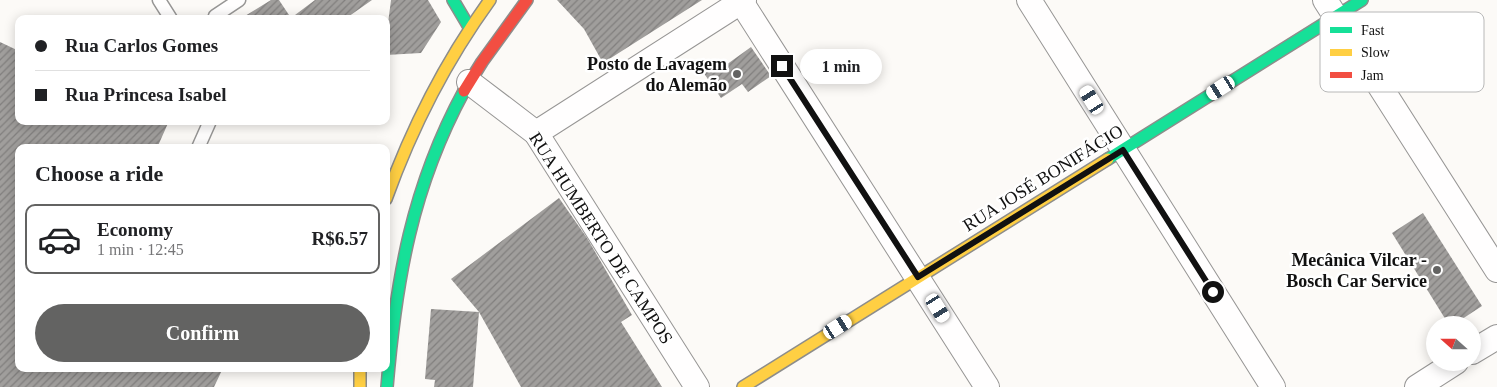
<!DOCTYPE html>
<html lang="en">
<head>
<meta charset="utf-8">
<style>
	body { margin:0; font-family:"Times New Roman",serif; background:#f2f2f2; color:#202124; height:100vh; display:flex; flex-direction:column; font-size:19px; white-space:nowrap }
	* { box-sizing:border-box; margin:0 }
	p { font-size:16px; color:#757577 }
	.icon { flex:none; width:28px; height:28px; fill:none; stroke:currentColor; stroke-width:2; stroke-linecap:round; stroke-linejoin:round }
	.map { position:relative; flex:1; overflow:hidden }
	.details { position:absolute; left:15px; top:144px; width:375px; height:228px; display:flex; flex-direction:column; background:#fff; border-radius:10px; box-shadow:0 2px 12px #0003 }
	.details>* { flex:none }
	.guide { position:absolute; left:15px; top:15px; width:375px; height:110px; border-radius:10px; box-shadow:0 2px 12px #0003; display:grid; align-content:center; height:110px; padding:0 20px; background:#fff }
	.needle { width:32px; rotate:291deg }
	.fabs { position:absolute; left:1426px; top:316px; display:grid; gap:10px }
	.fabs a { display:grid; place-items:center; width:55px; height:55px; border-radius:50%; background:#fff; box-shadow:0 2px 12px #0003; font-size:25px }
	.end { position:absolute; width:22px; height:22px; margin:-11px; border:6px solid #111; background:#fff; box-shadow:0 0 0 2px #fff }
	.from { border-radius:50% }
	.bubble { position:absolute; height:35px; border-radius:18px; background:#fff; box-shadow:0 2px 12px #0003; font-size:16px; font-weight:600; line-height:35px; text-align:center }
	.car { position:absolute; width:15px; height:30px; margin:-15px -8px; border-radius:6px; box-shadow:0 0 4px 1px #0007; background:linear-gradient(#fff 24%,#345 0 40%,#fff 0 76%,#345 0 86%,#fff 0) }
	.guide b { display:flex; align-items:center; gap:18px; height:48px; font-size:19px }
	.guide b+b { border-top:1px solid #e0e0e0 }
	.guide i { width:12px; height:12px; background:#202124 }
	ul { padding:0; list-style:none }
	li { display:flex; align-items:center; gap:15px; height:70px; margin:0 10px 8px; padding:0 10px; border:2px solid transparent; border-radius:10px }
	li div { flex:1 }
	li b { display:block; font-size:19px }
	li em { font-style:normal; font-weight:600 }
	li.active { border-color:#636362 }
	li>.icon { width:45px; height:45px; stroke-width:1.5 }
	h2 { padding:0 20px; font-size:22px; line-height:60px }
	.action { display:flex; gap:10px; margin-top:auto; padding:10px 20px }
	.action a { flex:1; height:58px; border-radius:30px; background:#636362; color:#fff; font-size:20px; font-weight:600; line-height:58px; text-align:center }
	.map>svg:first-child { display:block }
	.building { fill:url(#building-hatch) }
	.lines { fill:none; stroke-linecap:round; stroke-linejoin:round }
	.lane-casing { stroke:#979695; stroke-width:15 }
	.street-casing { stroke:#979695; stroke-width:26 }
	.fast-casing { stroke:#8d8d8b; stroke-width:14 }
	.slow-casing { stroke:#8d8d8b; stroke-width:14 }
	.jam-casing { stroke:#8d8d8b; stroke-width:14 }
	.lane { stroke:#fffefe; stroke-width:12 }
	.street { stroke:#fffefe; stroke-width:24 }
	.fast { stroke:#16e098; stroke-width:11 }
	.slow { stroke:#ffcf43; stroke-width:11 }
	.jam { stroke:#f24e42; stroke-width:11 }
	.route { stroke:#111; stroke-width:6 }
	.poi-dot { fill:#636362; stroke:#fff; stroke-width:2 }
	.labels { text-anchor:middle; stroke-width:5; stroke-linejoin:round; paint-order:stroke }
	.poi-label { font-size:18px; font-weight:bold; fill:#111; stroke:#fff; text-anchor:end }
	.street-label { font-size:18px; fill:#111; stroke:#fff }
	.key { fill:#fff; stroke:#b8b8b8; stroke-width:1 }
	.key-label { font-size:14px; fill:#111 }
</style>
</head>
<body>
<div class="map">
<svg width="1497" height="387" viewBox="0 0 1497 387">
	<defs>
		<pattern id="building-hatch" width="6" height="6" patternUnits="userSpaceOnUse" patternTransform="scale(1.25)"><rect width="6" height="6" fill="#a09e9c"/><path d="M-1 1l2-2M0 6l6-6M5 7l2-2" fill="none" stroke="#817f7e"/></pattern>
	</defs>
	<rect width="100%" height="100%" fill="#fcfaf7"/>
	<g class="building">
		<polygon points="271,0 279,0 291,18 315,0 372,0 345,19 240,19"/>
		<polygon points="391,0 428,0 441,22 421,53 386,55 386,39"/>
		<polygon points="557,0 702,0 603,63 584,29"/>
		<polygon points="0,42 19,51 19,121 169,121 157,148 19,148 19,368 223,368 214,387 0,387"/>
		<polygon points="751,47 771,76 748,92 742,84 721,98 703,72 720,60 726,65"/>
		<polygon points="559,198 587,238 632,315 621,322 662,387 521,387 479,312 451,279"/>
		<polygon points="1423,213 1482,306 1453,325 1449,325 1392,233"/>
		<polygon points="431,309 479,312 473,387 434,387 435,380 425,379"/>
	</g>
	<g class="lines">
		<defs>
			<g id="lane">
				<polyline points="159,0 171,19"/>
				<polyline points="215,16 239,0"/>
				<polyline points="198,148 210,121"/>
			</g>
			<g id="street">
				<polyline points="740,0 987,387"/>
				<polyline points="1029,0 1273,387"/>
				<polyline points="1325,0 1497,270"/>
				<polyline points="469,82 536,133 697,387"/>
				<polyline points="536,133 744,0"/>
				<polyline points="1472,352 1497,337"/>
				<polyline points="1417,387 1456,362"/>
			</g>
			<g id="fast">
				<polyline points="453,0 469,27"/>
				<polyline points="1108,159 1362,0"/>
				<path d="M 387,387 C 396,279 412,187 464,91"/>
			</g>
			<g id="slow">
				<path d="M 386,199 C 412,127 445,62 490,0"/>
				<polyline points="360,368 360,387"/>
				<polyline points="743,387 1108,159"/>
			</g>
			<polyline id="jam" points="464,91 482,62 527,0"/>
		</defs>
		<use href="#lane" class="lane-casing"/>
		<use href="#street" class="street-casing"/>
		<use href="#fast" class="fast-casing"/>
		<use href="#slow" class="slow-casing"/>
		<use href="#jam" class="jam-casing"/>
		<use href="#lane" class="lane"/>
		<use href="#street" class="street"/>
		<use href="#fast" class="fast"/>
		<use href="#slow" class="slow"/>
		<use href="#jam" class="jam"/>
	</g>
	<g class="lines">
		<polyline class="route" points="782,66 918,277 1123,150 1213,292"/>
	</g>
	<g class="poi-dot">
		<circle cx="737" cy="74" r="5"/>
		<circle cx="1437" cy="270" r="5"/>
	</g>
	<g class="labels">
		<g class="poi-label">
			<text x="727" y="70">Posto de Lavagem<tspan x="727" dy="21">do Alemão</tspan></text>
			<text x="1427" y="266">Mecânica Vilcar -<tspan x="1427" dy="21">Bosch Car Service</tspan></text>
		</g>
		<g class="street-label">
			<text transform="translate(1043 178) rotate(-32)" y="6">RUA JOSÉ BONIFÁCIO</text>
			<text transform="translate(601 238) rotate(57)" y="6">RUA HUMBERTO DE CAMPOS</text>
		</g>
	</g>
	<rect x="1320" y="12" width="164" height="80" rx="8" class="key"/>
	<rect x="1330" y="27" width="22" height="6" fill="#16e098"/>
	<rect x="1330" y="49" width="22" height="7" fill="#ffcf43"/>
	<rect x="1330" y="72" width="22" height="6" fill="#f24e42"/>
	<g class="key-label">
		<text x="1361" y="35">Fast</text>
		<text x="1361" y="57">Slow</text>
		<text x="1361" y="80">Jam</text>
	</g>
</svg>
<div class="fabs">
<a><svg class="needle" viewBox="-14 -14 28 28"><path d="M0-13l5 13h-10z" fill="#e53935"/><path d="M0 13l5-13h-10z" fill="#757577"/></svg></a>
</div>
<i class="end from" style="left:1213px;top:292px"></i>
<i class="end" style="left:782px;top:66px"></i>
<div class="bubble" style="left:800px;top:49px;width:82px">1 min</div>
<i class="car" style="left:1221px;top:88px;rotate:238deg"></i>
<i class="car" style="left:1092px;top:100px;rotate:328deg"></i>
<i class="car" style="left:938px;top:308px;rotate:148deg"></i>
<i class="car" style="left:838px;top:327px;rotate:58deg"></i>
<div class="guide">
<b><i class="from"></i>Rua Carlos Gomes</b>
<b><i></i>Rua Princesa Isabel</b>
</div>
<section class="details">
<h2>Choose a ride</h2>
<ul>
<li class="active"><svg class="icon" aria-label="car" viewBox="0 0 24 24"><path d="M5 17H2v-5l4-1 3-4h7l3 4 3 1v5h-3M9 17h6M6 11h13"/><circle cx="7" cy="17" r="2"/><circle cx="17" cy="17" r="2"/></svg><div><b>Economy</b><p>1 min · 12:45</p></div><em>R$6.57</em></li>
</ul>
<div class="action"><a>Confirm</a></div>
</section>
</div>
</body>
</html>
